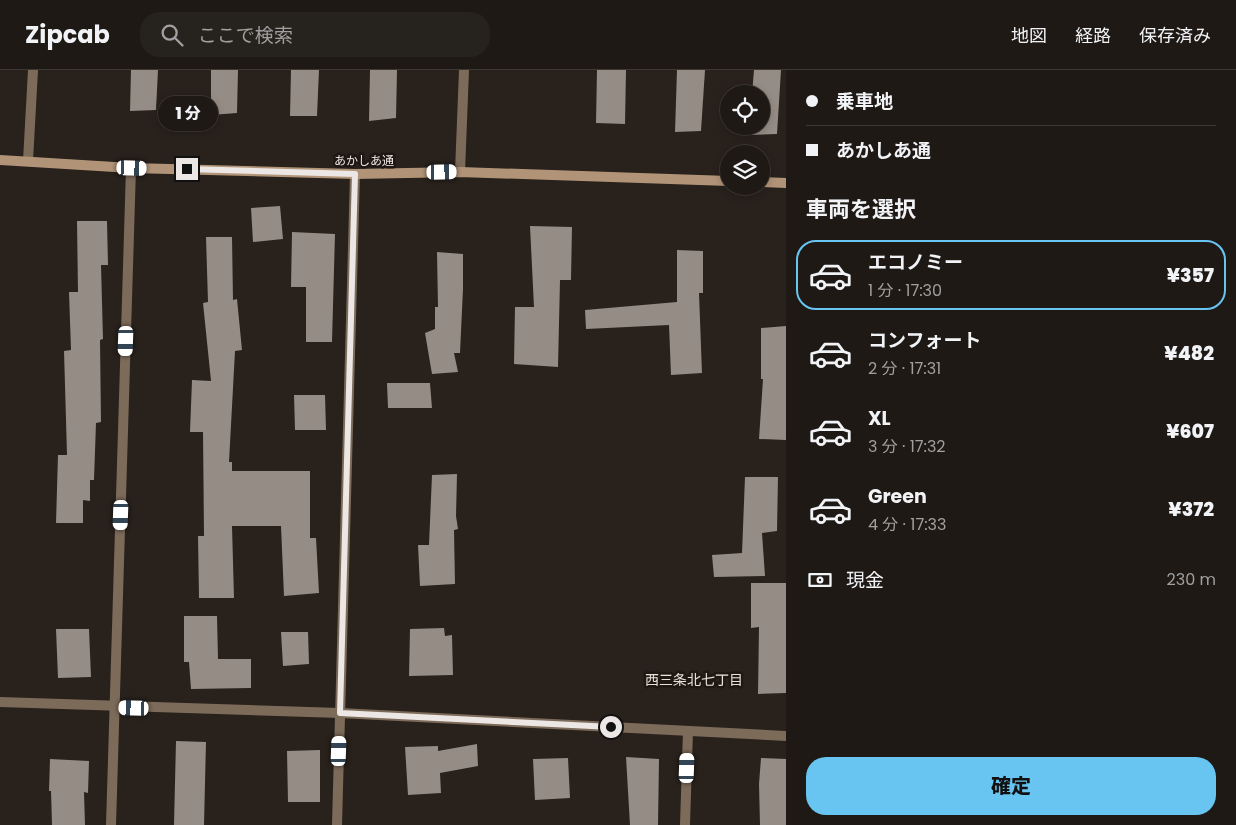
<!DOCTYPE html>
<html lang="ja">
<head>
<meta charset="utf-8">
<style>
	body { margin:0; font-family:Poppins,"Noto Sans JP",sans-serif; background:#26221e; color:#f1f3f6; height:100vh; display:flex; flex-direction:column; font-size:19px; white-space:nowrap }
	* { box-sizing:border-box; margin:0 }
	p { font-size:16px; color:#a1a0a0 }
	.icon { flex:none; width:28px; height:28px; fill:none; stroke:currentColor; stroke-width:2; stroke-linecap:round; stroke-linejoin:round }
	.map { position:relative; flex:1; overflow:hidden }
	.sheet { display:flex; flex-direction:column; background:#1e1915; width:450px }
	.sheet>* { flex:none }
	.banner { display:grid; align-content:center; height:110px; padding:0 20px; background:#1e1915 }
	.fabs { position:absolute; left:720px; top:15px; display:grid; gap:10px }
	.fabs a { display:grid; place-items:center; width:50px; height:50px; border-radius:50%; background:#1e1915; box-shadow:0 2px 8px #0003,0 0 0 1px #3c3834; font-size:25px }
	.end { position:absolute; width:22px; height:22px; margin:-11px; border:6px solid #ece7e4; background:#111; box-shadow:0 0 0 2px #111 }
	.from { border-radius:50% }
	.bubble { position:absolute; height:35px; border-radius:18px; background:#1e1915; box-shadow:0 2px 8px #0003,0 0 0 1px #3c3834; font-size:16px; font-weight:800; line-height:35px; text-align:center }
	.car { position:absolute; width:15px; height:30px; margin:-15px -8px; border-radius:6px; box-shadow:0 0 4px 1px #0007; background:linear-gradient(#fff 24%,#345 0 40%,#fff 0 76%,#345 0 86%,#fff 0) }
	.banner b { display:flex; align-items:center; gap:18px; height:48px; font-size:19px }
	.banner b+b { border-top:1px solid #3c3834 }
	.banner i { width:12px; height:12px; background:#f1f3f6 }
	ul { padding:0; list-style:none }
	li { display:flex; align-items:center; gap:15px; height:70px; margin:0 10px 8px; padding:0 10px; border:2px solid transparent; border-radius:20px }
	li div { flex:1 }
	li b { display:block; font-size:19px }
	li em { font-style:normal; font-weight:800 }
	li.on { border-color:#68c4f0 }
	li>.icon { width:45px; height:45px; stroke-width:1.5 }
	h2 { padding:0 20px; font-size:22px; line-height:60px }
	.pay { display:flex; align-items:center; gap:12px; height:55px; padding:0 20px; font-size:19px }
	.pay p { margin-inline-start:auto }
	.primary-button { display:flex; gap:10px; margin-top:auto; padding:10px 20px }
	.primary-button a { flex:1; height:58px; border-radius:20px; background:#68c4f0; color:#111; font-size:20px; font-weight:800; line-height:58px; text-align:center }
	header { display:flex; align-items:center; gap:30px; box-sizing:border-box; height:70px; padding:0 25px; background:#1e1915; border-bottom:1px solid #3c3834 }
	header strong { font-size:24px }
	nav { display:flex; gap:28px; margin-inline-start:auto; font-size:18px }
	.search { width:350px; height:45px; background:#26221e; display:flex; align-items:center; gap:12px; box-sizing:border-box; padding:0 18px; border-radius:20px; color:#a1a0a0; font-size:19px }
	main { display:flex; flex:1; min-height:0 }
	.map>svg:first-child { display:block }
	.building { fill:#948c85 }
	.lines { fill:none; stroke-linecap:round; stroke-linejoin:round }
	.street { stroke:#7d6b5a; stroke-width:10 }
	.secondary { stroke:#b19478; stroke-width:10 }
	.route { stroke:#ece7e4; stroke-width:6 }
	.labels { text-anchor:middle; stroke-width:5; stroke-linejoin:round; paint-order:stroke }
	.street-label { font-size:12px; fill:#ece7e4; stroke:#1e1813 }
	.neighbourhood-label { font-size:14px; fill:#e9e1d9; stroke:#1e1813 }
</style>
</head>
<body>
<header>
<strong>Zipcab</strong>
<div class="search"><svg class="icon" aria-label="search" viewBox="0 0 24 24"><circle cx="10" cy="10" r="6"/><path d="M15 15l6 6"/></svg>ここで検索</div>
<nav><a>地図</a><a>経路</a><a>保存済み</a></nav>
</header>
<main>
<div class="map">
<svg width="786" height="755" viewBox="0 0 786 755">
	<rect width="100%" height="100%" fill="#28211c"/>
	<g class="building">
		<polygon points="131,0 158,0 156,40 130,41"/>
		<polygon points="211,0 238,0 237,43 211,45"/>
		<polygon points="291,0 319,0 317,46 290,46"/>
		<polygon points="370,0 397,0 396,48 369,51"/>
		<polygon points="597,0 626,0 625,54 596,53"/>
		<polygon points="677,0 705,0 701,61 675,62"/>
		<polygon points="754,0 781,0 777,64 750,65 751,56 761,56 761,24 752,24"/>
		<polygon points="280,136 283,169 253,172 251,138"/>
		<polygon points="77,151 107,151 108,195 101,195 103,269 100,270 101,352 96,353 94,410 90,410 90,431 83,430 83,453 56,453 58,385 67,385 64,281 71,280 69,222 78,222"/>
		<polygon points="530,156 572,157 571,210 560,210 558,297 514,294 515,237 534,237"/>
		<polygon points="292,162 335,164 332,272 306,272 306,217 291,217"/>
		<polygon points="206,167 232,167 233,230 237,229 242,280 235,281 229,392 232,392 232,401 310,401 310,468 316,468 319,523 284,526 281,456 232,456 234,528 199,528 198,466 204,466 203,362 190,362 192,310 211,311 203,233 208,232"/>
		<polygon points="677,180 703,181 703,223 699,223 702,303 671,305 669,255 586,259 585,240 677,232"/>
		<polygon points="437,182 463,184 463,219 460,283 454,283 458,302 432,304 425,263 435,259 435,237 438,237"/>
		<polygon points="786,256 786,370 759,369 763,309 761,309 761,258"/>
		<polygon points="387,313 430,313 432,338 388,338"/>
		<polygon points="294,325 325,325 326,360 295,360"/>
		<polygon points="457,404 456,446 458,459 454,460 455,514 420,516 418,475 429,475 432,405"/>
		<polygon points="745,407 778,407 777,461 762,463 765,506 714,507 712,485 742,483"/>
		<polygon points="751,513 786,513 786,623 758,624 759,557 751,558"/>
		<polygon points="184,546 217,546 218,589 251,589 251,618 191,619 189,592 184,592"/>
		<polygon points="444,558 445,566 452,565 453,605 409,606 410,559"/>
		<polygon points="56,559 89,559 91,607 58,608"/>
		<polygon points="281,562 308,562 309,594 283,596"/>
		<polygon points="176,671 206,672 204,755 174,755"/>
		<polygon points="477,674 478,696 440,703 441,723 408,725 405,677 438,676 438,681"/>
		<polygon points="320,680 320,732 288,732 287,681"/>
		<polygon points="626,687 659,689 658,755 630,755"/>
		<polygon points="568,688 570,728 535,730 533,689"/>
		<polygon points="761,688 786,689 786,755 760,755 759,714"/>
		<polygon points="50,689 89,691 88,723 84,722 85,755 52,755 51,721 49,721"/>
	</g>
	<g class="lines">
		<g class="street">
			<polyline points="28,91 33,0"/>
			<polyline points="460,102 464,0"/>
			<polyline points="0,632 340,643 786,666"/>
			<polyline points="111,755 131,98"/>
			<polyline points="337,755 355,104"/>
			<polyline points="685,755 688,661"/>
		</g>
		<g class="secondary">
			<polyline points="0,90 131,98 355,104 460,102 729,111"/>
			<polyline points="761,112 786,113"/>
		</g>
	</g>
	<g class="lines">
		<polyline class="route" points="187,99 355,104 340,643 611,657"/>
	</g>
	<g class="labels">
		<g class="street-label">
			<text x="364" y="95">あかしあ通</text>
		</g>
		<g class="neighbourhood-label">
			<text x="694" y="615">西三条北七丁目</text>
		</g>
	</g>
</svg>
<div class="fabs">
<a><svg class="icon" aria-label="locate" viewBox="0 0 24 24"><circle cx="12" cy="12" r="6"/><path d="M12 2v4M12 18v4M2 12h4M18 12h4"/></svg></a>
<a><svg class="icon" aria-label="layers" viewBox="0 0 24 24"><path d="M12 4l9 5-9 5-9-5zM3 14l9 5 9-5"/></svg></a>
</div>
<i class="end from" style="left:611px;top:657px"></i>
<i class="end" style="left:187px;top:99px"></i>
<div class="bubble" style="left:158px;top:26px;width:60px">1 分</div>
<i class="car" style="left:132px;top:98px;rotate:92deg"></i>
<i class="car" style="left:442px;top:102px;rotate:89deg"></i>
<i class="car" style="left:126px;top:271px;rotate:182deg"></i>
<i class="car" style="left:121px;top:445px;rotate:182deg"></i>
<i class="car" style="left:134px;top:638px;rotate:272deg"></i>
<i class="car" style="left:339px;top:681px;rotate:2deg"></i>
<i class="car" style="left:687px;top:698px;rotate:2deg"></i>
</div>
<section class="sheet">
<div class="banner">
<b><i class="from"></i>乗車地</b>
<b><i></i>あかしあ通</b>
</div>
<h2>車両を選択</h2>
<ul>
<li class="on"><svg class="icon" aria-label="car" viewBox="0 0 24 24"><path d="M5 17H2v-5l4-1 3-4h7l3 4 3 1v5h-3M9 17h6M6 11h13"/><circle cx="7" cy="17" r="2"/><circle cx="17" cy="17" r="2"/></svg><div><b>エコノミー</b><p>1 分 · 17:30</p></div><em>¥357</em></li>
<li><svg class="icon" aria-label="car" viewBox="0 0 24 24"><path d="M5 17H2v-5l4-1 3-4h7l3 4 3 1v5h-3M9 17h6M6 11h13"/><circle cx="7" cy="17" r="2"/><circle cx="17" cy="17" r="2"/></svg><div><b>コンフォート</b><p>2 分 · 17:31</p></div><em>¥482</em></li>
<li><svg class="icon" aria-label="car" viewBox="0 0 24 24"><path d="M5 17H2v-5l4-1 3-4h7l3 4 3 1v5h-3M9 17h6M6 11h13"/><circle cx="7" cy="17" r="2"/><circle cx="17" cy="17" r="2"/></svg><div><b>XL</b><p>3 分 · 17:32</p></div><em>¥607</em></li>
<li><svg class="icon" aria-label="car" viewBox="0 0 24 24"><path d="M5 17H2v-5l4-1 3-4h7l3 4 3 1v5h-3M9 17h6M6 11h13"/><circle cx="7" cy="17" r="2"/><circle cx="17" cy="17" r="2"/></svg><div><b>Green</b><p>4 分 · 17:33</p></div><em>¥372</em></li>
</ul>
<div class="pay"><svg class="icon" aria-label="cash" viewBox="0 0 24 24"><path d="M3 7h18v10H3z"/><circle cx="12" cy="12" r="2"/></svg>現金<p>230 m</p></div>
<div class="primary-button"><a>確定</a></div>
</section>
</main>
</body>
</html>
